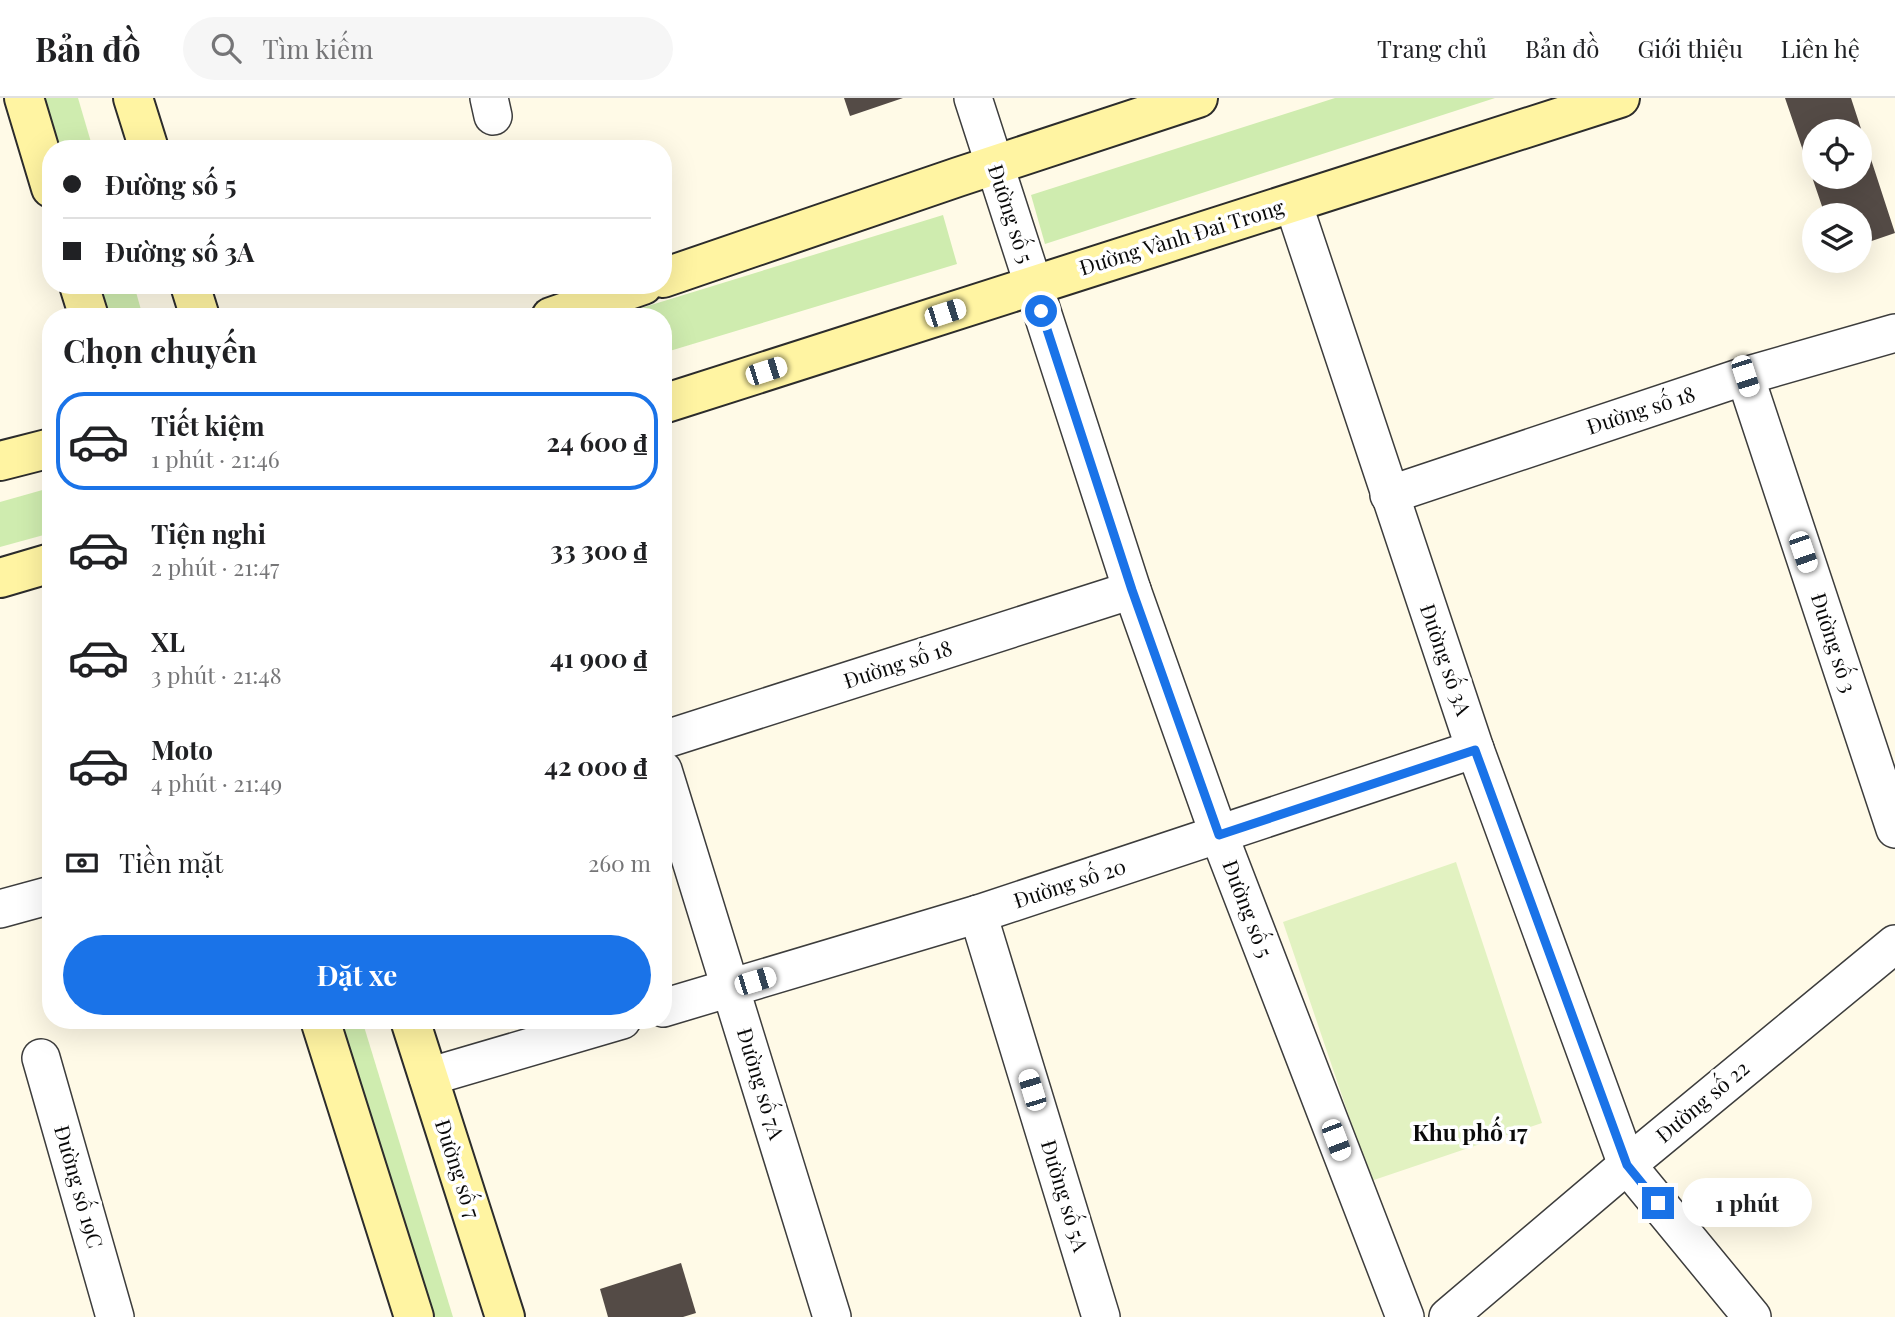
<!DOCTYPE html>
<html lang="vi">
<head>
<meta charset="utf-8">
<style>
	body { margin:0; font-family:"Playfair Display",serif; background:#f6f6f6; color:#202124; height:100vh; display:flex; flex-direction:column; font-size:26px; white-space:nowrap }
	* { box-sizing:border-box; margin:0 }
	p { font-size:23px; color:#757577 }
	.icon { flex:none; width:38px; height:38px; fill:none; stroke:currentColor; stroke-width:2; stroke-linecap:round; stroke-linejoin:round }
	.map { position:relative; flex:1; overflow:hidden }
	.panel { position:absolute; left:42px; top:210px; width:630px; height:721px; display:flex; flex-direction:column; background:#fff; border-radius:28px; box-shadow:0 7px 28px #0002 }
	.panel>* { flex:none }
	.banner { position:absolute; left:42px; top:42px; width:630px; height:154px; border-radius:28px; box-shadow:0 7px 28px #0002; display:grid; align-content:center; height:154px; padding:0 21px; background:#fff }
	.controls { position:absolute; left:1802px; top:21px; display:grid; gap:14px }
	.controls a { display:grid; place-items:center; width:70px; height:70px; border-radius:50%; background:#fff; box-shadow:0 7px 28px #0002; font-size:35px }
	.end { position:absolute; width:32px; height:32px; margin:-16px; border:9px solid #1a73e8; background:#fff; box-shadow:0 0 0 4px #fff }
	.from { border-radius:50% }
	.bubble { position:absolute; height:49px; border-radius:24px; background:#fff; box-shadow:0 7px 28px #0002; font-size:23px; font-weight:700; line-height:49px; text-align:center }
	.car { position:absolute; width:21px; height:42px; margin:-21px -10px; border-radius:9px; box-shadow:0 0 5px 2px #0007; background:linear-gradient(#fff 24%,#345 0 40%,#fff 0 76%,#345 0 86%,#fff 0) }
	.banner b { display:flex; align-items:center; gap:24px; height:66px; font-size:26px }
	.banner b+b { border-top:2px solid #e0e0e0 }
	.banner i { width:18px; height:18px; background:#202124 }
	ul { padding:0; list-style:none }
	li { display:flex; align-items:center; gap:21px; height:98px; margin:0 14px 10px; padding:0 7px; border:4px solid transparent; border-radius:28px }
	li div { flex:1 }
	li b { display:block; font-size:26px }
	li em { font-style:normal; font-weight:700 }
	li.on { border-color:#1a73e8 }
	li>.icon { width:63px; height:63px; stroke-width:1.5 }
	h2 { padding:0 21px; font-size:32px; line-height:84px }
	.pay { display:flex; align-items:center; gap:18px; height:77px; padding:0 21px; font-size:26px }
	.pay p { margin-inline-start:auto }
	.button { display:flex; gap:14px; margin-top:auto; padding:14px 21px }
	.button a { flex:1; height:80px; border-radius:42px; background:#1a73e8; color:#fff; font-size:28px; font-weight:700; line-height:80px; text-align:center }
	header { display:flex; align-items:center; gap:42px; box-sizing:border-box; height:98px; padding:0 35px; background:#fff; border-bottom:2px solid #e0e0e0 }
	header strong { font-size:33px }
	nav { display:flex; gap:38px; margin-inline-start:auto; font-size:24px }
	.search { width:490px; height:63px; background:#f6f6f6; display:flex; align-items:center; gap:18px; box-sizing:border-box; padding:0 24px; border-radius:38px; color:#757577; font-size:26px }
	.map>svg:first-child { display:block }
	.green { fill:#cfecaf }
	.pitch { fill:#e2f2c1 }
	.building { fill:#544b46; fill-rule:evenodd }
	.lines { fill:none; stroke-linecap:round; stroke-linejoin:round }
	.street-casing { stroke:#3d3d3d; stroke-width:40 }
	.secondary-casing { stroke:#2c2c2c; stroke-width:42 }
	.street { stroke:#fff; stroke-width:37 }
	.secondary { stroke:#fff4a2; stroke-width:38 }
	.route { stroke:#1a73e8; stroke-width:9 }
	.labels { text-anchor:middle; stroke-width:7; stroke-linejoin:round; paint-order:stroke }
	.street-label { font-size:21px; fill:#0a0a0a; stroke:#fff }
	.neighbourhood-label { font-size:23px; font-weight:bold; fill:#0a0a0a; stroke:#fff }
</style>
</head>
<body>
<header>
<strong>Bản đồ</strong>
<div class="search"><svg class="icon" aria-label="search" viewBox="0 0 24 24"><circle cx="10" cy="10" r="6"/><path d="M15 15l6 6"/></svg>Tìm kiếm</div>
<nav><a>Trang chủ</a><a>Bản đồ</a><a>Giới thiệu</a><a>Liên hệ</a></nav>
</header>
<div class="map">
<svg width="1895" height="1219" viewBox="0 0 1895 1219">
	<rect width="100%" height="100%" fill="#fffae7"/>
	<g class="green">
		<polygon points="39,0 78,0 93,51 54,51"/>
		<polygon points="1335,0 1495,0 1045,146 1031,97"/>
		<polygon points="943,117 957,166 663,255 663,219 612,219"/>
		<polygon points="94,187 134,187 143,219 104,219"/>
		<polygon points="46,391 51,409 51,435 0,449 0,404"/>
		<polygon points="325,922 362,922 453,1219 419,1219"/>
	</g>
	<polygon class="pitch" points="1456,764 1542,1025 1371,1083 1283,824"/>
	<g class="building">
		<polygon points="844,0 903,0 850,18"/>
		<path d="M 1785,0 L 1851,0 L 1895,135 L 1860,147 L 1860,117 L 1825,117 ZM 1815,33 L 1860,33 L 1860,79 L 1815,79 Z"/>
		<polygon points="681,1165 696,1215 683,1219 608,1219 600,1191"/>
	</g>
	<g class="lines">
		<defs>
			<g id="street">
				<polyline points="489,0 493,18"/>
				<polyline points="973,0 1132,492 1219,737 1405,1219"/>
				<polyline points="1293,105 1475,651 1627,1067 1752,1219"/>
				<polyline points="1745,278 1895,731"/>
				<polyline points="1389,397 1745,278 1895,235"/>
				<polyline points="663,642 1132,492"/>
				<polyline points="663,672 832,1219"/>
				<polyline points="0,811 51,797"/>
				<polyline points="978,816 1101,1219"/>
				<polyline points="663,910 978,816 1475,651"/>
				<polyline points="41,960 115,1219"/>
				<polyline points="428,979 622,922"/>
				<polyline points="1448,1219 1627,1067 1895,846"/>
			</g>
			<g id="secondary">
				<polyline points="24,0 51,90"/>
				<polyline points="133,0 149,51"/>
				<polyline points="663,180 958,79 1198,0"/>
				<polyline points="79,187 89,219"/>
				<polyline points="190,187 200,219"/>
				<polyline points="551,219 643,187"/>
				<polyline points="663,306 1620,0"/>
				<polyline points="0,363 51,350"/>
				<polyline points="0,480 51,465"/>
				<polyline points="320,922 414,1219"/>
				<polyline points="410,922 505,1219"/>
			</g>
		</defs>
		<use href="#street" class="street-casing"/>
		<use href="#secondary" class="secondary-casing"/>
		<use href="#street" class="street"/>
		<use href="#secondary" class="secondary"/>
	</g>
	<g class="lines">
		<polyline class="route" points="1041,213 1132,492 1219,737 1475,652 1627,1067 1658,1105"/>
	</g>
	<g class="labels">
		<g class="street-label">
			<text transform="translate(1010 116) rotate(72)" y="7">Đường số 5</text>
			<text transform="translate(1182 140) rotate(-17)" y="7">Đường Vành Đai Trong</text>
			<text transform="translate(1641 313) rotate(-18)" y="7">Đường số 18</text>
			<text transform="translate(1833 545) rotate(72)" y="7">Đường số 3</text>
			<text transform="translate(1445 562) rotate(71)" y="7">Đường số 3A</text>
			<text transform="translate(898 567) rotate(-18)" y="7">Đường số 18</text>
			<text transform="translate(1070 786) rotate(-18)" y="7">Đường số 20</text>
			<text transform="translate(1247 811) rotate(69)" y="7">Đường số 5</text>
			<text transform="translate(760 986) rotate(73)" y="7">Đường số 7A</text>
			<text transform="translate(1703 1004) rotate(-40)" y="7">Đường số 22</text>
			<text transform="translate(457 1071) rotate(72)" y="7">Đường số 7</text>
			<text transform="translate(78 1089) rotate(74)" y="7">Đường số 19C</text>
			<text transform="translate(1064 1098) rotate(73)" y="7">Đường số 5A</text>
		</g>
		<g class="neighbourhood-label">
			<text x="1470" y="1043">Khu phố 17</text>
		</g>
	</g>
</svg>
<div class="controls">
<a><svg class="icon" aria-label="locate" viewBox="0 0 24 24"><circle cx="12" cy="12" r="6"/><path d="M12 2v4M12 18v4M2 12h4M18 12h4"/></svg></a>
<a><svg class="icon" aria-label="layers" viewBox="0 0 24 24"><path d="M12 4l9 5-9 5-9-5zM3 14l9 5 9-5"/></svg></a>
</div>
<i class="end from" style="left:1041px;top:213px"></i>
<i class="end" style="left:1658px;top:1105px"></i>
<div class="bubble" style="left:1682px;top:1080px;width:130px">1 phút</div>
<i class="car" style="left:945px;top:215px;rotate:72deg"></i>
<i class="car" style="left:766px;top:273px;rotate:72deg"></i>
<i class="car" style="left:1745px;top:278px;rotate:162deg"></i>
<i class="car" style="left:1803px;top:454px;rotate:161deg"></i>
<i class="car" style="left:755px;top:883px;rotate:73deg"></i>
<i class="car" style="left:1032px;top:992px;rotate:343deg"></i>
<i class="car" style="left:1336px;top:1042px;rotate:159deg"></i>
<div class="banner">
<b><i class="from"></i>Đường số 5</b>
<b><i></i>Đường số 3A</b>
</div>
<section class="panel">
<h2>Chọn chuyến</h2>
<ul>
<li class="on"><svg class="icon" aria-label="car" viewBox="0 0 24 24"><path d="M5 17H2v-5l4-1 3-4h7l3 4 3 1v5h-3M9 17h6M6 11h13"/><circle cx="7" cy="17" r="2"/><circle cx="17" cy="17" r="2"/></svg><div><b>Tiết kiệm</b><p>1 phút · 21:46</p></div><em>24 600 ₫</em></li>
<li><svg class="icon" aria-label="car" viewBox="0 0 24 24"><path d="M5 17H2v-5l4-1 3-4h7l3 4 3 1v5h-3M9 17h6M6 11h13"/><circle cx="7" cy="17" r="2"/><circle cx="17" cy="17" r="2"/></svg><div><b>Tiện nghi</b><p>2 phút · 21:47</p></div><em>33 300 ₫</em></li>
<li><svg class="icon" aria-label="car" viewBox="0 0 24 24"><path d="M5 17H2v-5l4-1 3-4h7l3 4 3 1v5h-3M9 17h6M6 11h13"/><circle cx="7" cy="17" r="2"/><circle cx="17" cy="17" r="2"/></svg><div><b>XL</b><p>3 phút · 21:48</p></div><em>41 900 ₫</em></li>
<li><svg class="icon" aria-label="car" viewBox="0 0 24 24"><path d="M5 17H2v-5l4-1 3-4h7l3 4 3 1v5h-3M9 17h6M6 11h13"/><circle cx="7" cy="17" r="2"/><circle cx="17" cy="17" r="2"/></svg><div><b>Moto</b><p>4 phút · 21:49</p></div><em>42 000 ₫</em></li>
</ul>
<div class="pay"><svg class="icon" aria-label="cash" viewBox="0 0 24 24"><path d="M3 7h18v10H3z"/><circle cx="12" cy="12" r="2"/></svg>Tiền mặt<p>260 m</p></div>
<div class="button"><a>Đặt xe</a></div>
</section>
</div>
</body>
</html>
